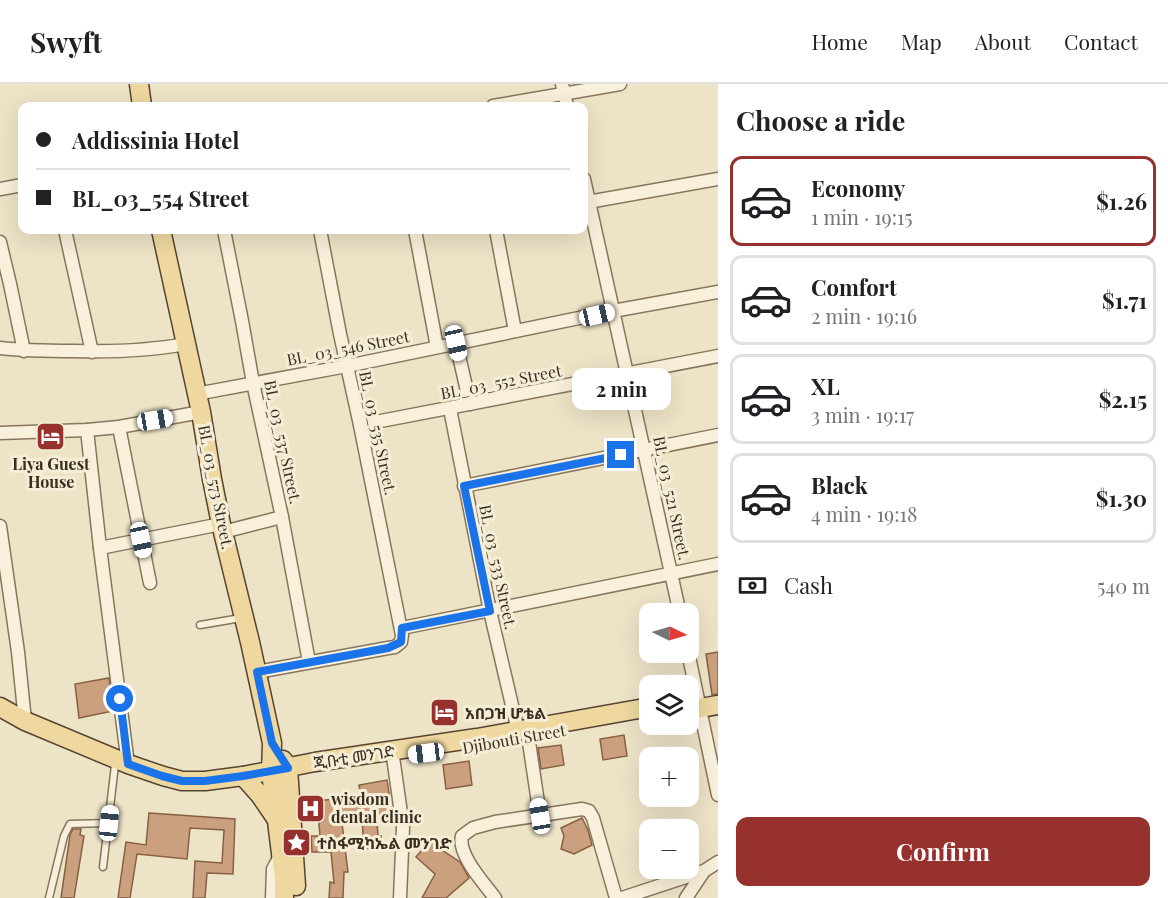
<!DOCTYPE html>
<html lang="en">
<head>
<meta charset="utf-8">
<style>
	body { margin:0; font-family:"Playfair Display","Noto Sans Ethiopic",serif; background:#f6f6f6; color:#202124; height:100vh; display:flex; flex-direction:column; font-size:22px; white-space:nowrap }
	* { box-sizing:border-box; margin:0 }
	p { font-size:20px; color:#757577 }
	.icon { flex:none; width:33px; height:33px; fill:none; stroke:currentColor; stroke-width:2; stroke-linecap:round; stroke-linejoin:round }
	.map { position:relative; flex:1; overflow:hidden }
	.side { display:flex; flex-direction:column; background:#fff; width:450px }
	.side>* { flex:none }
	.hud { position:absolute; left:18px; top:18px; width:570px; height:132px; border-radius:12px; box-shadow:0 6px 24px #0002; display:grid; align-content:center; height:132px; padding:0 18px; background:#fff }
	.needle { width:39px; rotate:95deg }
	.fabs { position:absolute; left:639px; top:519px; display:grid; gap:12px }
	.fabs a { display:grid; place-items:center; width:60px; height:60px; border-radius:12px; background:#fff; box-shadow:0 6px 24px #0002; font-size:30px }
	.end { position:absolute; width:27px; height:27px; margin:-14px; border:8px solid #1a73e8; background:#fff; box-shadow:0 0 0 3px #fff }
	.from { border-radius:50% }
	.bubble { position:absolute; height:42px; border-radius:12px; background:#fff; box-shadow:0 6px 24px #0002; font-size:20px; font-weight:700; line-height:42px; text-align:center }
	.car { position:absolute; width:18px; height:36px; margin:-18px -9px; border-radius:8px; box-shadow:0 0 4px 2px #0007; background:linear-gradient(#fff 24%,#345 0 40%,#fff 0 76%,#345 0 86%,#fff 0) }
	.hud b { display:flex; align-items:center; gap:21px; height:57px; font-size:22px }
	.hud b+b { border-top:2px solid #e0e0e0 }
	.hud i { width:15px; height:15px; background:#202124 }
	ul { padding:0; list-style:none }
	li { display:flex; align-items:center; gap:18px; height:90px; margin:0 12px 9px; padding:0 6px; border:3px solid #e0e0e0; border-radius:12px }
	li div { flex:1 }
	li b { display:block; font-size:22px }
	li em { font-style:normal; font-weight:700 }
	li.on { border-color:#96312e }
	li>.icon { width:54px; height:54px; stroke-width:1.5 }
	h2 { padding:0 18px; font-size:27px; line-height:72px }
	.pay { display:flex; align-items:center; gap:15px; height:66px; padding:0 18px; font-size:22px }
	.pay p { margin-inline-start:auto }
	.cta { display:flex; gap:12px; margin-top:auto; padding:12px 18px }
	.cta a { flex:1; height:69px; border-radius:12px; background:#96312e; color:#fff; font-size:24px; font-weight:700; line-height:69px; text-align:center }
	header { display:flex; align-items:center; gap:36px; box-sizing:border-box; height:84px; padding:0 30px; background:#fff; border-bottom:2px solid #e0e0e0 }
	header strong { font-size:28px }
	nav { display:flex; gap:33px; margin-inline-start:auto; font-size:21px }
	main { display:flex; flex:1; min-height:0 }
	.map>svg:first-child { display:block }
	.building { fill:#caa07e; stroke:#876043; stroke-width:1.5 }
	.lines { fill:none; stroke-linecap:round; stroke-linejoin:round }
	.service-casing { stroke:#88755d; stroke-width:9 }
	.minor-casing { stroke:#88755d; stroke-width:15 }
	.primary-casing { stroke:#564331; stroke-width:21 }
	.service { stroke:#f8f0da; stroke-width:6 }
	.minor { stroke:#f8f0da; stroke-width:12 }
	.primary { stroke:#efd8a0; stroke-width:18 }
	.route { stroke:#1a73e8; stroke-width:8 }
	.labels { text-anchor:middle; stroke-width:6; stroke-linejoin:round; paint-order:stroke }
	.street-label { font-size:16px; fill:#392d20; stroke:#f5edd6 }
	.poi-label { font-size:16px; font-weight:bold; fill:#392d20; stroke:#f5edd6; text-anchor:start }
</style>
</head>
<body>
<header>
<strong>Swyft</strong>
<nav><a>Home</a><a>Map</a><a>About</a><a>Contact</a></nav>
</header>
<main>
<div class="map">
<svg width="718" height="814" viewBox="0 0 718 814">
	<rect width="100%" height="100%" fill="#ede3c7"/>
	<g class="building">
		<polygon points="718,568 718,610 712,611 706,570"/>
		<polygon points="109,594 113,627 79,634 75,600"/>
		<polygon points="624,651 627,672 603,676 600,655"/>
		<polygon points="561,661 564,681 541,685 538,664"/>
		<polygon points="469,677 472,701 446,705 443,681"/>
		<polygon points="387,696 393,734 377,736 378,752 381,752 382,763 364,765 362,735 342,739 348,788 344,788 343,814 329,814 330,798 334,799 331,768 312,768 311,752 320,752 317,717 361,712 359,701"/>
		<polygon points="149,729 235,735 233,790 207,789 205,814 193,814 195,777 222,779 224,746 190,744 187,775 137,770 130,814 118,814 126,758 146,761"/>
		<polygon points="582,734 588,746 592,761 574,770 561,765 564,752 561,744"/>
		<polygon points="73,745 81,745 80,751 84,752 74,814 61,814 70,751"/>
		<polygon points="432,754 443,764 442,766 460,778 469,794 446,814 422,814 435,790 416,773"/>
	</g>
	<g class="lines">
		<defs>
			<g id="service">
				<polyline points="200,541 241,534"/>
				<polyline points="103,783 115,681"/>
				<polyline points="49,814 64,752 70,740 109,739"/>
			</g>
			<g id="minor">
				<polyline points="562,0 567,22"/>
				<polyline points="493,22 620,0"/>
				<polyline points="584,95 680,530"/>
				<polyline points="0,105 22,101"/>
				<polyline points="588,118 718,95"/>
				<polyline points="65,146 92,268"/>
				<polyline points="224,146 242,237 253,299 282,433 309,578"/>
				<polyline points="415,146 437,263"/>
				<polyline points="496,146 515,247"/>
				<polyline points="0,158 10,200 24,267"/>
				<polyline points="456,259 470,320"/>
				<path d="M 0,264 C 25,267 49,267 74,267 C 112,268 148,267 185,260"/>
				<polyline points="196,310 347,282 613,227 718,208"/>
				<polyline points="450,325 490,527 518,647"/>
				<polyline points="360,341 718,272"/>
				<polyline points="119,343 150,499"/>
				<polyline points="87,346 100,464 128,680"/>
				<polyline points="0,349 87,346 119,343 201,328"/>
				<polyline points="464,402 718,351"/>
				<polyline points="0,442 18,568 25,637"/>
				<polyline points="223,448 282,433"/>
				<polyline points="100,464 221,440"/>
				<polyline points="402,544 718,480"/>
				<polyline points="688,568 718,711"/>
				<polyline points="257,588 388,564 395,563 401,558 402,551 360,341 340,250 320,146"/>
				<polyline points="527,645 540,732"/>
				<polyline points="392,666 403,743 400,814"/>
				<polyline points="272,814 273,785 281,770"/>
				<path d="M 495,814 C 484,799 457,770 462,752 L 473,744 L 495,738 L 582,725 L 589,727 L 593,734 L 616,814"/>
				<polyline points="622,814 704,787 718,778"/>
				<polyline points="686,814 704,787"/>
			</g>
			<g id="primary">
				<polyline points="139,0 142,22"/>
				<polyline points="161,146 201,328 212,395 221,440 250,558 272,659 271,688 284,794 284,814"/>
				<polyline points="0,623 25,637 128,680 163,692 182,697 205,697 243,692 315,678 477,654 650,623"/>
				<polyline points="688,626 718,621"/>
				<polyline points="283,676 288,684 296,802"/>
				<polyline points="243,692 260,711 275,733"/>
			</g>
		</defs>
		<use href="#service" class="service-casing"/>
		<use href="#minor" class="minor-casing"/>
		<use href="#primary" class="primary-casing"/>
		<use href="#service" class="service"/>
		<use href="#minor" class="minor"/>
		<use href="#primary" class="primary"/>
	</g>
	<g class="lines">
		<polyline class="route" points="120,615 128,680 162,692 182,697 205,697 243,692 288,684 272,659 257,588 388,564 401,558 402,544 490,527 464,402 621,371"/>
	</g>
	<defs>
		<symbol id="hotel-square" viewBox="-11 -11 22 22"><rect x="-9" y="-9" width="18" height="18" rx="4" fill="#96312e" stroke="#f5edd6"/><path d="M-6-4.5h1.5V1H6V5H4.5V3h-9V5H-6ZM-4 0a1.8 1.8 0 1 1 3.6 0ZM.5 0V-2.5h3Q6-2.5 6 0Z" fill="#fff"/></symbol>
		<symbol id="hospital-square" viewBox="-11 -11 22 22"><rect x="-9" y="-9" width="18" height="18" rx="4" fill="#96312e" stroke="#f5edd6"/><path d="M-5-5h3v3.5h4V-5h3V5h-3V1.5h-4V5h-3Z" fill="#fff"/></symbol>
		<symbol id="sight-square" viewBox="-11 -11 22 22"><rect x="-9" y="-9" width="18" height="18" rx="4" fill="#96312e" stroke="#f5edd6"/><path d="M0-6L1.8-2.2L6-1.7L2.9 1.2L3.7 5.4L0 3.3L-3.7 5.4L-2.9 1.2L-6-1.7L-1.8-2.2Z" fill="#fff"/></symbol>
	</defs>
	<g fill-rule="evenodd">
		<use href="#hotel-square" x="34" y="336" width="33" height="33"/>
		<use href="#hotel-square" x="428" y="612" width="33" height="33"/>
		<use href="#hospital-square" x="294" y="708" width="33" height="33"/>
		<use href="#sight-square" x="280" y="742" width="33" height="33"/>
	</g>
	<g class="labels">
		<g class="street-label">
			<text transform="translate(348 264) rotate(-11)" y="6">BL_03_546 Street</text>
			<text transform="translate(501 298) rotate(-11)" y="6">BL_03_552 Street</text>
			<text transform="translate(378 349) rotate(78)" y="6">BL_03_535 Street.</text>
			<text transform="translate(283 358) rotate(78)" y="6">BL_03_537 Street.</text>
			<text transform="translate(216 403) rotate(79)" y="6">BL_03_573 Street.</text>
			<text transform="translate(672 414) rotate(78)" y="6">BL_03_521 Street.</text>
			<text transform="translate(498 483) rotate(78)" y="6">BL_03_533 Street.</text>
			<text transform="translate(514 655) rotate(-10)" y="6">Djibouti Street</text>
			<text transform="translate(354 673) rotate(-9)" y="6">ጂቡቲ መንገድ</text>
		</g>
		<g class="poi-label">
			<text x="51" y="386" text-anchor="middle">Liya Guest<tspan x="51" dy="18">House</tspan></text>
			<text x="465" y="635">አበጋዝ ሆቴል</text>
			<text x="331" y="721">wisdom<tspan x="331" dy="18">dental clinic</tspan></text>
			<text x="317" y="765">ተስፋሚካኤል መንገድ</text>
		</g>
	</g>
</svg>
<div class="fabs">
<a><svg class="needle" viewBox="-14 -14 28 28"><path d="M0-13l5 13h-10z" fill="#e53935"/><path d="M0 13l5-13h-10z" fill="#757577"/></svg></a>
<a><svg class="icon" aria-label="layers" viewBox="0 0 24 24"><path d="M12 4l9 5-9 5-9-5zM3 14l9 5 9-5"/></svg></a>
<a>+</a>
<a>−</a>
</div>
<i class="end from" style="left:120px;top:615px"></i>
<i class="end" style="left:621px;top:371px"></i>
<div class="bubble" style="left:572px;top:284px;width:99px">2 min</div>
<i class="car" style="left:597px;top:231px;rotate:77deg"></i>
<i class="car" style="left:456px;top:259px;rotate:167deg"></i>
<i class="car" style="left:155px;top:336px;rotate:80deg"></i>
<i class="car" style="left:141px;top:456px;rotate:168deg"></i>
<i class="car" style="left:426px;top:669px;rotate:263deg"></i>
<i class="car" style="left:540px;top:732px;rotate:351deg"></i>
<i class="car" style="left:109px;top:739px;rotate:6deg"></i>
<div class="hud">
<b><i class="from"></i>Addissinia Hotel</b>
<b><i></i>BL_03_554 Street</b>
</div>
</div>
<section class="side">
<h2>Choose a ride</h2>
<ul>
<li class="on"><svg class="icon" aria-label="car" viewBox="0 0 24 24"><path d="M5 17H2v-5l4-1 3-4h7l3 4 3 1v5h-3M9 17h6M6 11h13"/><circle cx="7" cy="17" r="2"/><circle cx="17" cy="17" r="2"/></svg><div><b>Economy</b><p>1 min · 19:15</p></div><em>$1.26</em></li>
<li><svg class="icon" aria-label="car" viewBox="0 0 24 24"><path d="M5 17H2v-5l4-1 3-4h7l3 4 3 1v5h-3M9 17h6M6 11h13"/><circle cx="7" cy="17" r="2"/><circle cx="17" cy="17" r="2"/></svg><div><b>Comfort</b><p>2 min · 19:16</p></div><em>$1.71</em></li>
<li><svg class="icon" aria-label="car" viewBox="0 0 24 24"><path d="M5 17H2v-5l4-1 3-4h7l3 4 3 1v5h-3M9 17h6M6 11h13"/><circle cx="7" cy="17" r="2"/><circle cx="17" cy="17" r="2"/></svg><div><b>XL</b><p>3 min · 19:17</p></div><em>$2.15</em></li>
<li><svg class="icon" aria-label="car" viewBox="0 0 24 24"><path d="M5 17H2v-5l4-1 3-4h7l3 4 3 1v5h-3M9 17h6M6 11h13"/><circle cx="7" cy="17" r="2"/><circle cx="17" cy="17" r="2"/></svg><div><b>Black</b><p>4 min · 19:18</p></div><em>$1.30</em></li>
</ul>
<div class="pay"><svg class="icon" aria-label="cash" viewBox="0 0 24 24"><path d="M3 7h18v10H3z"/><circle cx="12" cy="12" r="2"/></svg>Cash<p>540 m</p></div>
<div class="cta"><a>Confirm</a></div>
</section>
</main>
</body>
</html>
